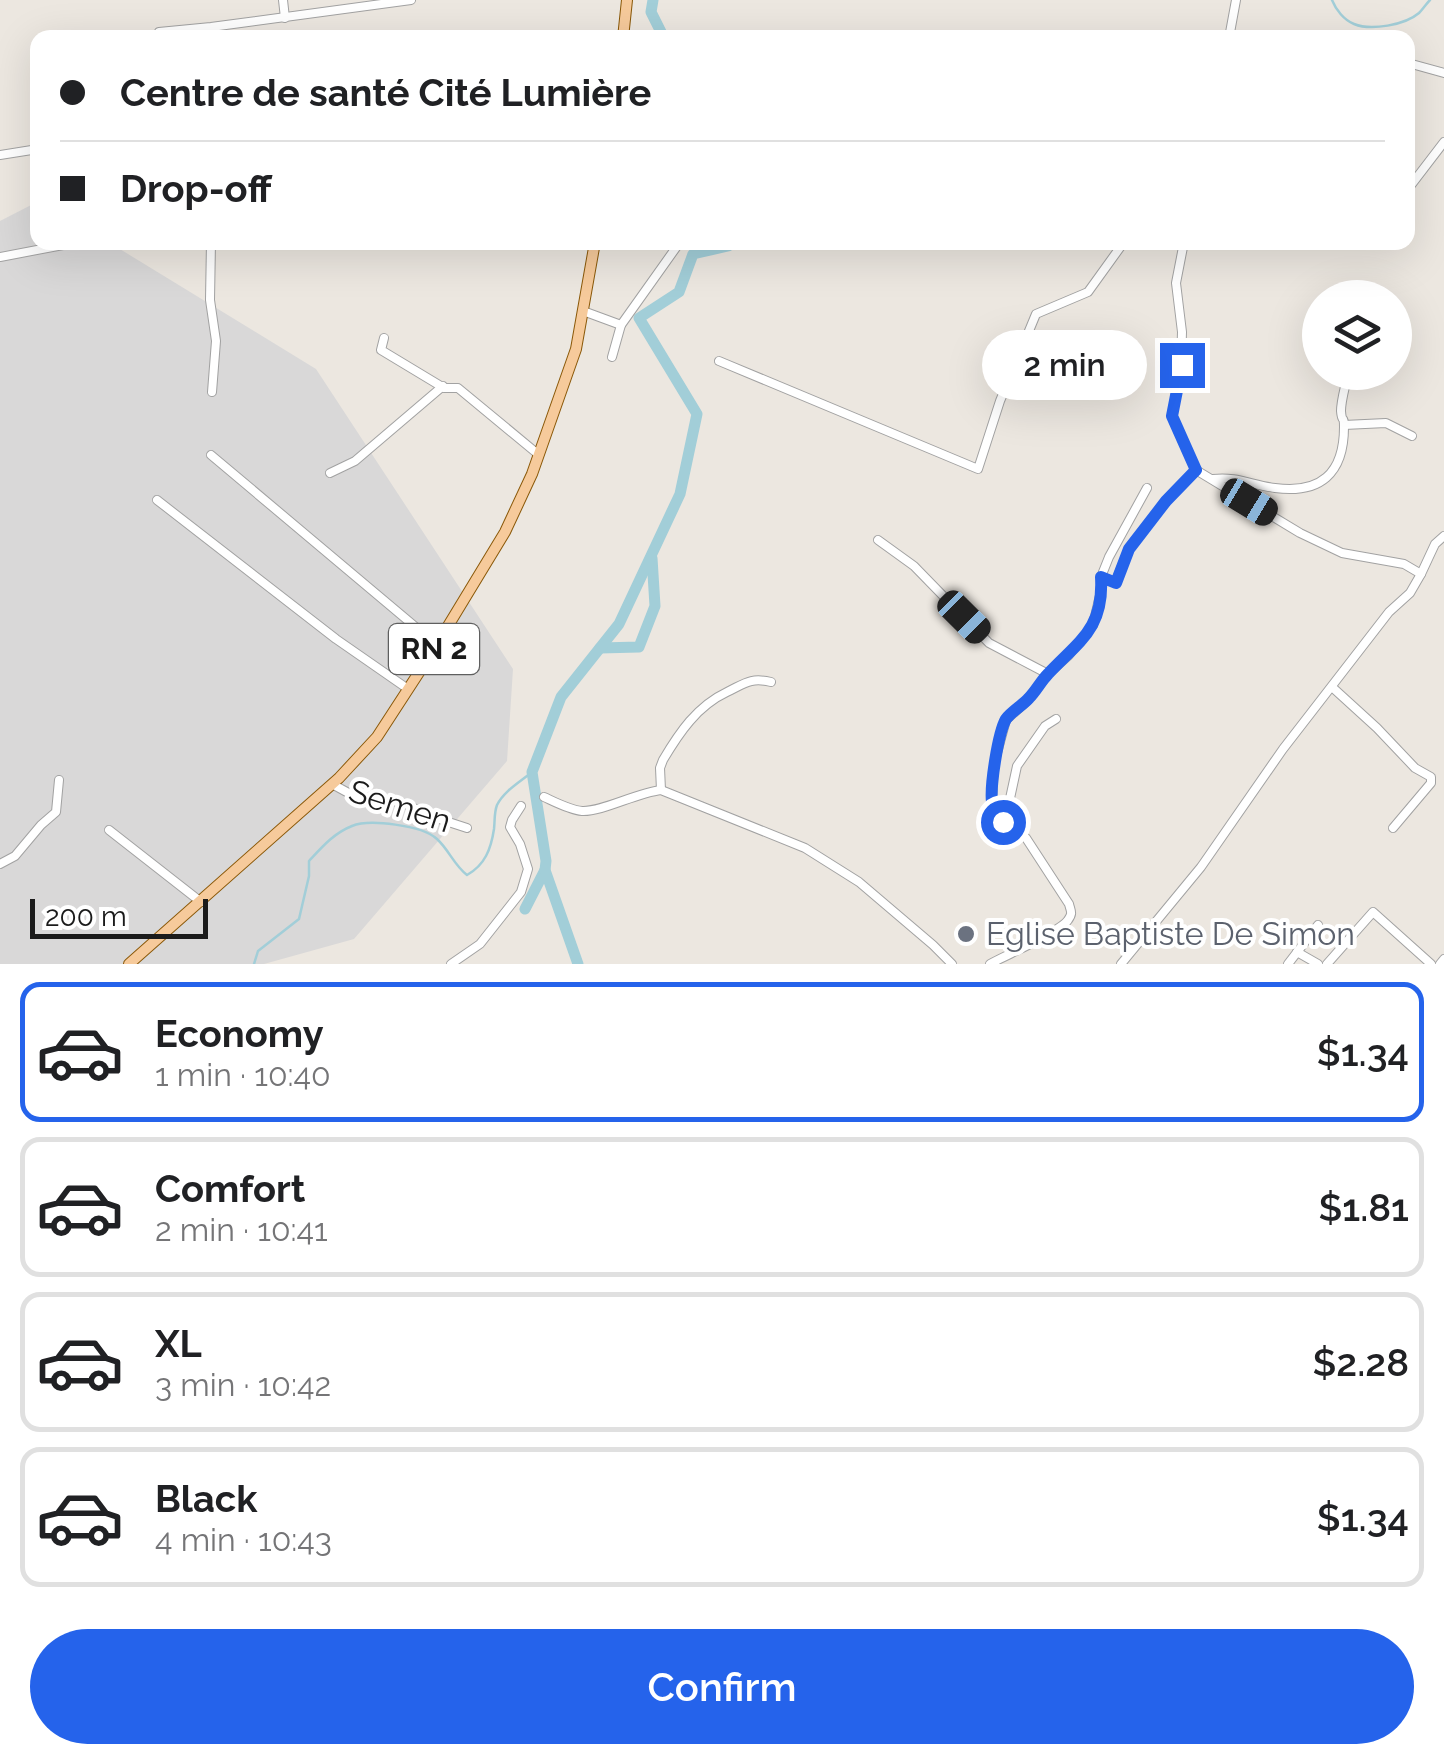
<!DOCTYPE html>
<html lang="en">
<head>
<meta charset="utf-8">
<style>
	body { margin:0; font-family:Raleway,sans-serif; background:#f6f6f6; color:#202124; height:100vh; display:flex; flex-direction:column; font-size:38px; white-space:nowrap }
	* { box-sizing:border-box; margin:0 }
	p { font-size:32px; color:#757577 }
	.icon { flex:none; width:55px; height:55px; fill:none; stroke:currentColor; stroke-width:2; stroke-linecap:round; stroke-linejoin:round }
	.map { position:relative; height:964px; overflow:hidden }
	.side { display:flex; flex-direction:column; background:#fff; flex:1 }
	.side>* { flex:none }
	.hud { position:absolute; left:30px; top:30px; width:1385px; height:220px; border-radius:20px; box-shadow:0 10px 40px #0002; display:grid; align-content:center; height:220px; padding:0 30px; background:#fff }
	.controls { position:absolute; left:1302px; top:280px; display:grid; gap:20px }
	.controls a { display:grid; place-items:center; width:110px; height:110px; border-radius:50%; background:#fff; box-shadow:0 10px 40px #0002; font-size:50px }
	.scale { position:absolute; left:30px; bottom:25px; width:178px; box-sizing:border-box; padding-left:10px; border:5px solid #1b1b1b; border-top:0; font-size:28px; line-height:35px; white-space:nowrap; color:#1b1b1b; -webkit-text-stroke:8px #fff; paint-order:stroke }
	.end { position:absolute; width:45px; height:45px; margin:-22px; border:12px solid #2563eb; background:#fff; box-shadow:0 0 0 5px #fff }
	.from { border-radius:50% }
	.bubble { position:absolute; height:70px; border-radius:35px; background:#fff; box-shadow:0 10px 40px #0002; font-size:32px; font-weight:600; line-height:70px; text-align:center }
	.car { position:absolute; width:30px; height:60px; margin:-30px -15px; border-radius:12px; box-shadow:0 0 8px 2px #0007; background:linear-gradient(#222 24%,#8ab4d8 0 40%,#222 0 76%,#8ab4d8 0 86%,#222 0) }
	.hud b { display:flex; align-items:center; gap:35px; height:95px; font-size:38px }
	.hud b+b { border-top:2px solid #e0e0e0 }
	.hud i { width:25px; height:25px; background:#202124 }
	ul { padding:18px 0 0; list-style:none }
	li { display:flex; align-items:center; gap:30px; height:140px; margin:0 20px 15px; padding:0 10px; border:5px solid #e0e0e0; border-radius:20px }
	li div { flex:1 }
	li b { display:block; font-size:38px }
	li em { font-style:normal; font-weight:600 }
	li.on { border-color:#2563eb }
	li>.icon { width:90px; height:90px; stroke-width:1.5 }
	.action { display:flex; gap:20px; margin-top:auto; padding:20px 30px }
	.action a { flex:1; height:115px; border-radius:60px; background:#2563eb; color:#fff; font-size:40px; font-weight:600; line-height:115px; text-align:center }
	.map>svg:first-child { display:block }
	.residential { fill:#d9d8d8 }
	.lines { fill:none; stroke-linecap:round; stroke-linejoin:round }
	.stream { stroke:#a2ced8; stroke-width:2.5 }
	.river { stroke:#a2ced8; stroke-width:11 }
	.minor-casing { stroke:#a2a2a2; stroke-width:10 }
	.major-casing { stroke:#8a5808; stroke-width:12 }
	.minor { stroke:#fff; stroke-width:8 }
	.major { stroke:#f6ca9b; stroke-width:10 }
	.route { stroke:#2563eb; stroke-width:12 }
	.worship-dot { fill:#6b7280; stroke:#fff; stroke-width:4 }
	.labels { text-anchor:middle; stroke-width:8; stroke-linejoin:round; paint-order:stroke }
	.shield { fill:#fff; stroke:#5f5f5f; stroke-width:2.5 }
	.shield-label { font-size:30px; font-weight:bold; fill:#1b1b1b }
	.street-label { font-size:32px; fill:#1b1b1b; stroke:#fff }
	.worship-label { font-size:32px; fill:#5b616d; stroke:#fff; text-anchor:start }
</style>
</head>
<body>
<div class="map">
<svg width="1444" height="964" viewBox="0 0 1444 964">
	<rect width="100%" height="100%" fill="#ece7e0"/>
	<polygon class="residential" points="37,202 38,242 110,243 316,369 513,669 507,761 354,939 264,964 0,964 0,221"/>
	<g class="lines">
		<g class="stream">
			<path d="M 1332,0 C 1336,10 1344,20 1354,24 C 1371,31 1405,25 1419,13 C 1423,9 1426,4 1430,0"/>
			<path d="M 254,964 L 258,951 L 299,919 L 309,876 L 309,861 C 322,847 334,833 352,826 C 369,819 422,825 437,839 C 449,850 454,865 467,875 C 485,865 491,849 494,829 C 495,820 494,813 497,805 C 504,791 520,782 532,772"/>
		</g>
		<g class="river">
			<polyline points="653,0 651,12 664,38"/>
			<polyline points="600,648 639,647 655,606 652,558"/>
			<polyline points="525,909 545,870"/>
			<polyline points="578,964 545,870 546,861 532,772 561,697 619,624 680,494 697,414 639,318 679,292 693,254 728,246 728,242"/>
		</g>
		<defs>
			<g id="minor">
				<polyline points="283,0 285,18"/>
				<polyline points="159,38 159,32 211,27 411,0"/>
				<polyline points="1229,38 1236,0"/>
				<polyline points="1408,63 1444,73"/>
				<polyline points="0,155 38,149"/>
				<polyline points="1408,189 1444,142"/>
				<polyline points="211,242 210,300 216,341 212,392"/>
				<polyline points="0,257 79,242"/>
				<polyline points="583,311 621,325"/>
				<polyline points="384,338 381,350 444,388 458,388 539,455"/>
				<polyline points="612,357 621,325 680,242"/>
				<polyline points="719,361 978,469 1000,401 1036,314 1088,292 1124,242"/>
				<polyline points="1344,425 1386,423 1412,436"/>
				<polyline points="211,455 437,645"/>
				<polyline points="330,473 355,461 443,386"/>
				<path d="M 1213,479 C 1236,476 1252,485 1275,488 C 1320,494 1344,474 1344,427 C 1344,413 1342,425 1341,411 C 1341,399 1346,385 1348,372"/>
				<polyline points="157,500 336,639 408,689"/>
				<polyline points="878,540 914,566 989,643 1048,674"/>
				<polyline points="1421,574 1435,544 1444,536"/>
				<polyline points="1101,577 1115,583 1129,549 1166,501 1196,470"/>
				<polyline points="1332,687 1377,728 1415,768 1431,777 1431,783 1393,828"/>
				<polyline points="332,784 354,796 389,800 406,804 427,815 467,828"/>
				<path d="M 661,790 L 660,768 L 663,760 C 679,733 697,706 727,692 C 744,684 750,677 771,682"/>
				<path d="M 544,797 C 555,802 570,810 582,811 C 602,812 636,793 661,790 L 805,848 L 859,882 L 933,945 L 952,964"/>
				<polyline points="1003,822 1009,803 1017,766 1045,726 1056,719"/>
				<polyline points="109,830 201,902"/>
				<polyline points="0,864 15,856 41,825 56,812 59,780"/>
				<polyline points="1297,952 1318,964"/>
				<polyline points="451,964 480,944 521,892 528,869 520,844 510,827 512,820 521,806"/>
				<path d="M 990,964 C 1006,955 1060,932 1068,920 C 1073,913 1071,912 1069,904 L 1026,838 L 997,817 L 992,802 L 994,764 L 1006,720 L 1028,700 L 1048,674 L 1069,655 L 1093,625 L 1102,587 L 1101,577 L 1109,557 L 1147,488"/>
				<polyline points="1121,964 1201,867 1283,749 1389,612 1410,593 1421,574 1404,564 1342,553 1300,533 1196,470 1172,416 1181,365 1182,332 1176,283 1184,242"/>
				<polyline points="1288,964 1318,925"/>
				<polyline points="1327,964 1373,912 1431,964"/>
				<polyline points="1440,964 1444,959"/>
			</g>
			<g id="major">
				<polyline points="623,38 627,0"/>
				<polyline points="129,964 339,778 377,737 431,654 505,532 532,474 576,349 595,242"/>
			</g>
		</defs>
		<use href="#minor" class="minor-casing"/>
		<use href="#major" class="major-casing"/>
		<use href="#minor" class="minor"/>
		<use href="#major" class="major"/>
	</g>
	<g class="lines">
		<path class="route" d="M 1003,822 C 997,817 994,811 992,802 C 990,786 998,733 1006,719 C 1012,711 1023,705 1029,698 C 1036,691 1041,681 1048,674 C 1079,641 1104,629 1101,577 L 1116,583 L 1129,549 L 1166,501 L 1196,470 L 1172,416 L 1182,365"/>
	</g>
	<circle class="worship-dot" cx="966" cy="934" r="10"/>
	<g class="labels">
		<rect class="shield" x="389" y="624" width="90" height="50" rx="8"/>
		<g class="shield-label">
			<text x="434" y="659">RN 2</text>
		</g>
		<g class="street-label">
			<text transform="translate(400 806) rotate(18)" y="11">Semen</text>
		</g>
		<g class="worship-label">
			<text x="986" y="945">Eglise Baptiste De Simon</text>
		</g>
	</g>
</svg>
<div class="controls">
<a><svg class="icon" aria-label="layers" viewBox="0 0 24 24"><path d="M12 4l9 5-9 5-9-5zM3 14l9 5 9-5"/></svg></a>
</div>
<div class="scale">200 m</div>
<i class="end from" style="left:1003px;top:822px"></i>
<i class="end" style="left:1182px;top:365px"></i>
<div class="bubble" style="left:982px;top:330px;width:165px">2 min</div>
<i class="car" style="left:1249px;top:502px;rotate:121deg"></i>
<i class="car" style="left:964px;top:617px;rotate:135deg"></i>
<div class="hud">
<b><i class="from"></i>Centre de santé Cité Lumière</b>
<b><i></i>Drop-off</b>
</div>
</div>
<section class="side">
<ul>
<li class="on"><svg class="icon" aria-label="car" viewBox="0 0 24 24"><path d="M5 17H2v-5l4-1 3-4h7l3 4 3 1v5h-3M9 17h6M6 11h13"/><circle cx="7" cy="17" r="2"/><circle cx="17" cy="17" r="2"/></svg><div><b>Economy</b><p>1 min · 10:40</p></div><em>$1.34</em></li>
<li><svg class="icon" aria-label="car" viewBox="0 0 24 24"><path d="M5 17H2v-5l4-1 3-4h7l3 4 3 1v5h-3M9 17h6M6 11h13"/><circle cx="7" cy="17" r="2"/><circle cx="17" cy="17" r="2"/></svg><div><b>Comfort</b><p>2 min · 10:41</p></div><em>$1.81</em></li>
<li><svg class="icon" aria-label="car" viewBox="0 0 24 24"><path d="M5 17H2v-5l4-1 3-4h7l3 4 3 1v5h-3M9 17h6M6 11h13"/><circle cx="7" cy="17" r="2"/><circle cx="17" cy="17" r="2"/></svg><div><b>XL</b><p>3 min · 10:42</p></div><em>$2.28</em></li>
<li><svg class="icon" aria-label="car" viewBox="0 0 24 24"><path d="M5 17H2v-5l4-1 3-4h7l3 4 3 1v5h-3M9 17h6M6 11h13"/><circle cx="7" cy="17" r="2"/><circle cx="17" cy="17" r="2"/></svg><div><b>Black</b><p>4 min · 10:43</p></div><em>$1.34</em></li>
</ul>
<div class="action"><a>Confirm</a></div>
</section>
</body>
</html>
